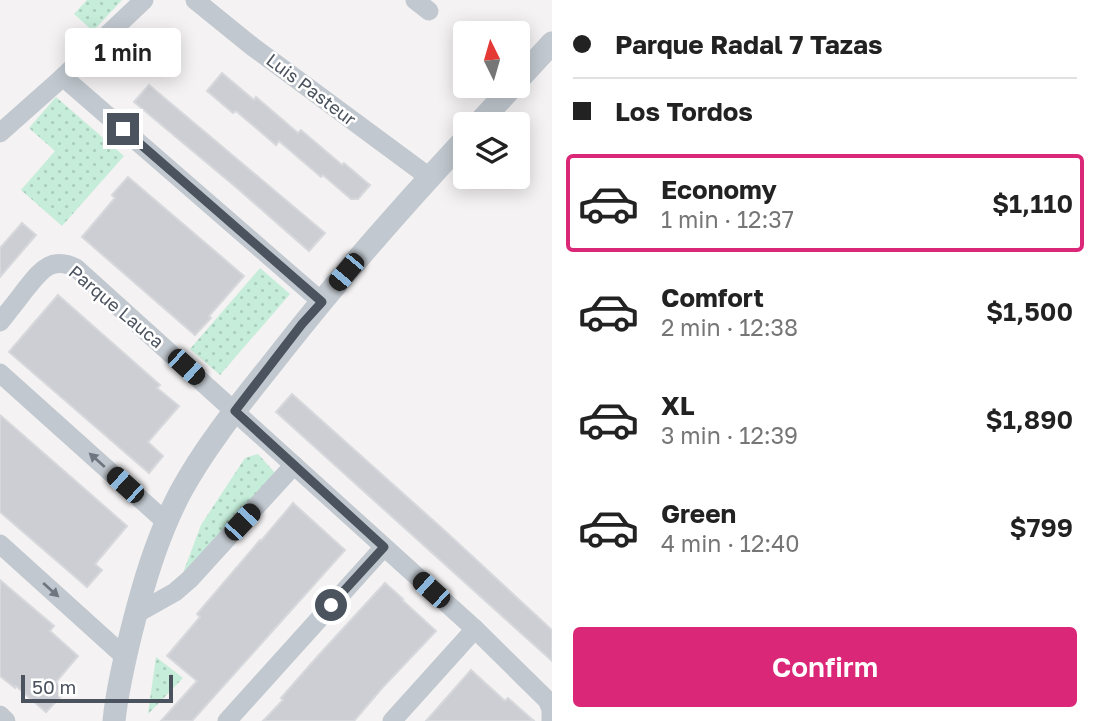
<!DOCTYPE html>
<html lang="en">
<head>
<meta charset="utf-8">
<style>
	body { margin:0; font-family:"Golos Text",sans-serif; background:#f2f2f2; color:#222; height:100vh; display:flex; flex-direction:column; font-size:26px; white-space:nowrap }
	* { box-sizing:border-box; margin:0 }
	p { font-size:23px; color:#767676 }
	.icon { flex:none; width:38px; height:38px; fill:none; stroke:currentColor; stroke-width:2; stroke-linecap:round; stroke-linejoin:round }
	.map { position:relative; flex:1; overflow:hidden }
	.sheet { display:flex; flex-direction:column; background:#fff; width:546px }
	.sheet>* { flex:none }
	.top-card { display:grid; align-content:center; height:154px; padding:0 21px; background:#fff }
	.needle { width:46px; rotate:355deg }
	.buttons { position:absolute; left:453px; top:21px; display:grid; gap:14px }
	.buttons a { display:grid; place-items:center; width:77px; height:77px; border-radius:7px; background:#fff; box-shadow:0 4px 18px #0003; font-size:35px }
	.scale { position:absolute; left:21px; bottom:18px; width:152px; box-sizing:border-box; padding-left:7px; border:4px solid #4b535e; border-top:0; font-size:19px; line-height:24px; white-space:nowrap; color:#4b535e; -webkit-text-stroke:5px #fff; paint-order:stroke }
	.end { position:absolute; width:32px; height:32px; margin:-16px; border:9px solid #4b535e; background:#fff; box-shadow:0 0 0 4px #fff }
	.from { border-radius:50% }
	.bubble { position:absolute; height:49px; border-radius:7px; background:#fff; box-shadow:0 4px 18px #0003; font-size:23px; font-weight:600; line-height:49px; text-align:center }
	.car { position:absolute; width:21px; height:42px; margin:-21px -10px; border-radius:9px; box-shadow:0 0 5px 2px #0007; background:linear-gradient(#222 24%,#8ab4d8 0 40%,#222 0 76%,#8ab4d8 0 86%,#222 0) }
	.top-card b { display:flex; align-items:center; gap:24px; height:66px; font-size:26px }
	.top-card b+b { border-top:2px solid #e0e0e0 }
	.top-card i { width:18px; height:18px; background:#222 }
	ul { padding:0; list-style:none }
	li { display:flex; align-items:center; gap:21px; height:98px; margin:0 14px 10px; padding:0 7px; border:4px solid transparent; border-radius:7px }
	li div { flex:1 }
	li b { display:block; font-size:26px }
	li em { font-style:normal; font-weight:600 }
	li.active { border-color:#db2777 }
	li>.icon { width:63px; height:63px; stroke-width:1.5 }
	.action { display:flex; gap:14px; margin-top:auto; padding:14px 21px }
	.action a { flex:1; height:80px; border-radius:7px; background:#db2777; color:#fff; font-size:28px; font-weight:600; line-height:80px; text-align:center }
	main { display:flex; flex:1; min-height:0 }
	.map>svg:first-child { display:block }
	.green { fill:url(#green-dots) }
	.building { fill:#ccced4; stroke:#d6d8dc; stroke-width:2 }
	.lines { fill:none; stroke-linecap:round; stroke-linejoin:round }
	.minor { stroke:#c1c8cf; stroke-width:19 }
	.tertiary { stroke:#c1c8cf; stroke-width:23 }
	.oneway { fill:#6e7680 }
	.route { stroke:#4b535e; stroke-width:9 }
	.labels { text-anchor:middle; stroke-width:5; stroke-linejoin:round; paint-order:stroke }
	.street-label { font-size:18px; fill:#4b535e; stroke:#fff }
</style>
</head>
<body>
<main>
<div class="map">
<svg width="552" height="721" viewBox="0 0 552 721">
	<defs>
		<pattern id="green-dots" width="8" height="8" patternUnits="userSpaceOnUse" patternTransform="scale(1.75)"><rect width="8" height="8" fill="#c5edd9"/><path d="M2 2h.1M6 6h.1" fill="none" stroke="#abcdbd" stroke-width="1.8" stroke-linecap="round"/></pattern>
	</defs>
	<rect width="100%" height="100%" fill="#f4f2f2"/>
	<g class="green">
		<polygon points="87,0 122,0 93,31 74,14"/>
		<polygon points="56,97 124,156 62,226 21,190 55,151 29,128"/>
		<polygon points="260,268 290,294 220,375 190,349"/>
		<polygon points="258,454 276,474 183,573 201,525 245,458"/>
		<polygon points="156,657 183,678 148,714"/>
	</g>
	<g class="building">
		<polygon points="222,73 254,100 256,97 298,133 301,130 342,165 344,163 370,185 358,199 351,199 323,175 321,177 279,141 276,145 236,111 233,113 207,91"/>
		<polygon points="149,85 325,233 309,251 237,188 134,102"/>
		<polygon points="128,177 244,276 209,316 211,318 195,335 82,237 115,198 112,195"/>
		<polygon points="22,223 36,235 0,277 0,248"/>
		<polygon points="58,295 160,385 157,388 179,406 148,442 163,456 149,473 9,352"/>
		<polygon points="292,394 445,531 552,630 552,661 276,412"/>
		<polygon points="0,415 127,526 95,564 102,570 87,587 0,512"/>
		<polygon points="293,503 345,550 192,721 161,721 197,681 167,656 200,617 197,614 260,540 261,541"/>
		<polygon points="0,580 54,626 50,631 78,656 56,682 66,691 46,712 16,686 15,688 0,676"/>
		<polygon points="385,583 403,599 402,600 436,631 383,687 354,721 263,721 283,700 281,698 317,657"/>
		<polygon points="471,670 505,701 508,698 534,721 426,721"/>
	</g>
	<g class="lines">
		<g class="minor">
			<polyline points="195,0 253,47 429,177"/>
			<polyline points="415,0 429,11"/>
			<polyline points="63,77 322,302"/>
			<polyline points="0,133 63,77 144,0"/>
			<path d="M 0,322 C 8,312 17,301 25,290 C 40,272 50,255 76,268 L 475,629 L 547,700 L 551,709 L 551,721"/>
			<polyline points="0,373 166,522"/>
			<polyline points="0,544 125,657"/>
			<polyline points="136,614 175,592 190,579 294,465"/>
			<polyline points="0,715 6,721"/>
			<polyline points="227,721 384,547"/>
			<polyline points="392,721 475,629"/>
		</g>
		<g class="tertiary">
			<polyline points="518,80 552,43"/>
			<polyline points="478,124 513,86"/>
			<path d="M 114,721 C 117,691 124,662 131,633 C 143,585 157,537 180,493 C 208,441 246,397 282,351 C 340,277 402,207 466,138"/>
		</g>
	</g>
	<defs><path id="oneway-solid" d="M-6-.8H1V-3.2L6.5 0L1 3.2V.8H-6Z" transform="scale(1.75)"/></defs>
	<g class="oneway">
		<use href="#oneway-solid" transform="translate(97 460) rotate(-138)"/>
		<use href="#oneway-solid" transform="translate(51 590) rotate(42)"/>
	</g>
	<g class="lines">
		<polyline class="route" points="123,129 322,302 302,324 235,411 384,547 331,605"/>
	</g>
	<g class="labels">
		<g class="street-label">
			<text transform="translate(311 90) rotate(37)" y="6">Luis Pasteur</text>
			<text transform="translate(116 307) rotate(40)" y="6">Parque Lauca</text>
		</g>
	</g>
</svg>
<div class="buttons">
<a><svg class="needle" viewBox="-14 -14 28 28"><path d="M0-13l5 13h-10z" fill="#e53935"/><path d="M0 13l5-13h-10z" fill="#767676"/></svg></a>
<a><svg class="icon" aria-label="layers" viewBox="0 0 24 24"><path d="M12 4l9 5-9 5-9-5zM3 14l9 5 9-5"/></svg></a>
</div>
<div class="scale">50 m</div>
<i class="end from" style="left:331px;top:605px"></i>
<i class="end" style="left:123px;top:129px"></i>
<div class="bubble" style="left:65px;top:28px;width:116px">1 min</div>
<i class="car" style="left:346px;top:272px;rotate:220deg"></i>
<i class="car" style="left:186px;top:367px;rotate:132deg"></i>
<i class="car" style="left:125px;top:485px;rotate:312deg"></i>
<i class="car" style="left:242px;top:522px;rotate:43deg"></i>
<i class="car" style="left:431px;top:590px;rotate:312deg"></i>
</div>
<section class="sheet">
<div class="top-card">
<b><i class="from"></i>Parque Radal 7 Tazas</b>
<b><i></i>Los Tordos</b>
</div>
<ul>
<li class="active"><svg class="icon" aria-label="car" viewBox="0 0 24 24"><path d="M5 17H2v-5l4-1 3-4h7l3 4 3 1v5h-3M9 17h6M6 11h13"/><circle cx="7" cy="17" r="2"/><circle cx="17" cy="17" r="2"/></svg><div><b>Economy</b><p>1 min · 12:37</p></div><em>$1,110</em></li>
<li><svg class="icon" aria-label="car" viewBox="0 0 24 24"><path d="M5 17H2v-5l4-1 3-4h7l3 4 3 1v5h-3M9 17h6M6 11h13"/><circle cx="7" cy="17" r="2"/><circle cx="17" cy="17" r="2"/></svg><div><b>Comfort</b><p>2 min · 12:38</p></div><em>$1,500</em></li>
<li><svg class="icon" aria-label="car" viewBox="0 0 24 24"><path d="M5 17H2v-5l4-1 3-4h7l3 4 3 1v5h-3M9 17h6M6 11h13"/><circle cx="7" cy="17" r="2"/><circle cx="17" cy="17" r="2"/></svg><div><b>XL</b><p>3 min · 12:39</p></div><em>$1,890</em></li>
<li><svg class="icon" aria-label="car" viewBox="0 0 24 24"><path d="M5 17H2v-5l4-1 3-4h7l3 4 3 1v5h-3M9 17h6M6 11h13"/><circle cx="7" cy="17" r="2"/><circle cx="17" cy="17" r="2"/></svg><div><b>Green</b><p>4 min · 12:40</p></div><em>$799</em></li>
</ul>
<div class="action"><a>Confirm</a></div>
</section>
</main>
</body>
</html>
